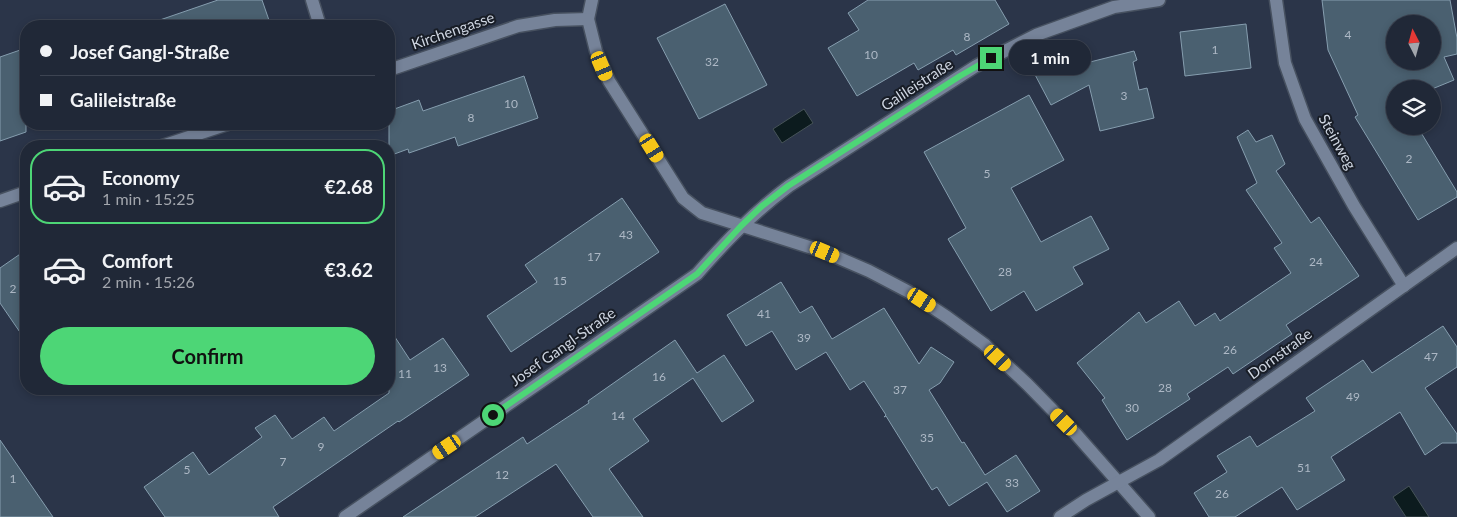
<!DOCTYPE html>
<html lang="en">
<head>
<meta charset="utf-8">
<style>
	body { margin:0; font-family:Lato,sans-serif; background:#28303f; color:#f1f3f6; height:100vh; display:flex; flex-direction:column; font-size:19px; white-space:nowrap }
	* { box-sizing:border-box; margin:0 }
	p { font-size:16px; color:#a2a6ad }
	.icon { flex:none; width:28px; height:28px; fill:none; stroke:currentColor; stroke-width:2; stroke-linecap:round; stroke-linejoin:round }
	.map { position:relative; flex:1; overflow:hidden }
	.panel { position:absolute; left:20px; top:140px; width:375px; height:255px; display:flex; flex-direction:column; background:#202837; border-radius:20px; box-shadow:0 2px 8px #0003,0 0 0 1px #3d4452 }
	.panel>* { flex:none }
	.banner { position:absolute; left:20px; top:20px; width:375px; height:110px; border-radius:20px; box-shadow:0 2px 8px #0003,0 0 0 1px #3d4452; display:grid; align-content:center; height:110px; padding:0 20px; background:#202837 }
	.needle { width:32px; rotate:354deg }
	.buttons { position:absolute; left:1386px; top:15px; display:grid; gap:10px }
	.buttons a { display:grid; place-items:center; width:55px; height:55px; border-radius:50%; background:#202837; box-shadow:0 2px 8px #0003,0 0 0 1px #3d4452; font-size:25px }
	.end { position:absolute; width:22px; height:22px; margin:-11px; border:6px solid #4dd676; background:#111; box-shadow:0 0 0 2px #111 }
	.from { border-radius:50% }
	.bubble { position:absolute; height:35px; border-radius:18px; background:#202837; box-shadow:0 2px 8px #0003,0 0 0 1px #3d4452; font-size:16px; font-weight:700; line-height:35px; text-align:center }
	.car { position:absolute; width:15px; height:30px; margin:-15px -8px; border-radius:6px; box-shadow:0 0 4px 1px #0007; background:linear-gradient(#f5c518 24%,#345 0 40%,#f5c518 0 76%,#345 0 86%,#f5c518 0) }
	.banner b { display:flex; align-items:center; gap:18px; height:48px; font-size:19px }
	.banner b+b { border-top:1px solid #3d4452 }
	.banner i { width:12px; height:12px; background:#f1f3f6 }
	ul { padding:9px 0 0; list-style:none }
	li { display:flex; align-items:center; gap:15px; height:75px; margin:0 10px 8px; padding:0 10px; border:2px solid transparent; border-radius:20px }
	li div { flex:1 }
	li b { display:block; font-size:19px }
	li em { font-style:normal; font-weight:700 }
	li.on { border-color:#4dd676 }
	li>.icon { width:45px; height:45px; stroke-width:1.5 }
	.cta { display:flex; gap:10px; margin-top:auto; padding:10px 20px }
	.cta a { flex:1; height:58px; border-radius:30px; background:#4dd676; color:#111; font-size:20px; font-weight:700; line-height:58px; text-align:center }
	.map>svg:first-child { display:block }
	.water { fill:#0c1b1e; stroke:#465358 }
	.building { fill:#4a6070; stroke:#869eaf; fill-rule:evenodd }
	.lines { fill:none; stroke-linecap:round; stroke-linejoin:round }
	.minor-casing { stroke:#475160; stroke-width:15 }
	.minor { stroke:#768399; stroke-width:12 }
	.route { stroke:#4dd676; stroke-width:6 }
	.labels { text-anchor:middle; stroke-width:4; stroke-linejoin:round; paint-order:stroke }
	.number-label { font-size:12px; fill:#adb8c5 }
	.street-label { font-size:15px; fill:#ced5e1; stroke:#181d26 }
</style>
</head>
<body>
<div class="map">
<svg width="1457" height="517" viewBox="0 0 1457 517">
	<rect width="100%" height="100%" fill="#2b3549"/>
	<g class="water">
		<polygon points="804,109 813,123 782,143 773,129"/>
		<polygon points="1409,486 1429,517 1406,517 1393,497"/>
	</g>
	<g class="building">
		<polygon points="218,0 262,0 271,26 155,26 154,22"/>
		<polygon points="868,0 995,0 1009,24 956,55 953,50 918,70 914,63 857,96 828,48 859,30 848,13"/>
		<path d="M 1322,0 L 1450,0 L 1457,38 L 1457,54 L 1444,57 L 1454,80 L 1432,89 L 1395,89 L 1395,126 L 1417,126 L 1457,192 L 1457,197 L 1418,220 L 1355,117 L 1358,115 L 1328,50 ZM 1395,24 L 1432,24 L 1432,61 L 1395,61 Z"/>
		<polygon points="725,4 767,85 699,119 657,38"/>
		<polygon points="1246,24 1251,68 1185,76 1180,32"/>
		<polygon points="26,48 26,132 0,141 0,57"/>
		<polygon points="1134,51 1137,60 1133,62 1139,90 1147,88 1154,118 1100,131 1089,85 1051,105 1032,69 1059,55 1066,68"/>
		<polygon points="524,76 538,118 458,146 455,137 409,153 408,149 389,156 389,111 419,100 423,111"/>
		<polygon points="1029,95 1064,160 1011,188 1041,242 1091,216 1109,249 1073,267 1083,284 1036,311 1024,291 991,311 948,239 966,228 924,152"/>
		<polygon points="1248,130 1256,142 1272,135 1285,164 1276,171 1311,223 1319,217 1359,276 1286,325 1292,334 1233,374 1228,367 1187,394 1190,399 1127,440 1102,400 1105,398 1077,363 1139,312 1146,323 1179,301 1195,326 1215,313 1220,321 1291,273 1274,248 1282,243 1246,190 1257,183 1237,137"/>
		<polygon points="622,198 659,252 511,352 487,316 537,282 525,265"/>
		<polygon points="26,250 26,341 0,303 0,268"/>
		<polygon points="781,282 800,313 812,306 832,339 884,308 919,364 931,347 954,362 940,383 929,390 962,443 964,442 985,475 1016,455 1040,491 1007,512 987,482 949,506 937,487 932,490 886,416 884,417 886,415 864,381 850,390 826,352 796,370 772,331 746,346 727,315"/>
		<polygon points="1443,326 1457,347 1457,367 1425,388 1457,434 1457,443 1442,443 1425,455 1400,412 1331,457 1345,480 1297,510 1282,487 1235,517 1209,517 1194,493 1227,472 1217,456 1250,436 1257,447 1315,411 1306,398 1363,360 1372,373"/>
		<polygon points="389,328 410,360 443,338 469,375 399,422 398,421 273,507 279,517 165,517 144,487 193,452 209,475 262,437 255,428 275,415 292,439 324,417 334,431 389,393"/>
		<polygon points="675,340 697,373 724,355 754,401 722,422 693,378 633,419 649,441 609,469 643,517 593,517 556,464 475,517 403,517 523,437 527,444 589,403 588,401"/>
		<polygon points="0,440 53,517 0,517"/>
	</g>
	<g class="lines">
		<defs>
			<g id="minor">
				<polyline points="312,0 320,26"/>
				<polyline points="592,0 588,19 596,51 609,81 683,198 702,213 825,252 869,271 909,292 947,317 984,344 1027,384 1075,433 1149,517"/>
				<polyline points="1276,0 1285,63 1305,119 1354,206 1404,286"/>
				<polyline points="389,70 518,26 555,20 588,19"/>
				<polyline points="162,146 228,124"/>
				<polyline points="0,201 26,192"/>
				<path d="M 345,517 L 697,274 C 726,241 753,213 789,186 L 976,66 L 1036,35 L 1114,7 L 1159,0"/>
				<polyline points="1060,517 1086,500 1159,460 1457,248"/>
			</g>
		</defs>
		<use href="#minor" class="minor-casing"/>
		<use href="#minor" class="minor"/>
	</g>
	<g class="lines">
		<polyline class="route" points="493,415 697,274 741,226 762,206 788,186 960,76 991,58"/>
	</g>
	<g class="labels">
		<g class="number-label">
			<text x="1348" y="39">4</text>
			<text x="967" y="41">8</text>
			<text x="1215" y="54">1</text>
			<text x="871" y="59">10</text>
			<text x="712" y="66">32</text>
			<text x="1124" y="100">3</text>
			<text x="511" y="108">10</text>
			<text x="471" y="122">8</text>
			<text x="1409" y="163">2</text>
			<text x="987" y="178">5</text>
			<text x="626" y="239">43</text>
			<text x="594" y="261">17</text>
			<text x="1316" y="266">24</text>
			<text x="1005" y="276">28</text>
			<text x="560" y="285">15</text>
			<text x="13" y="293">2</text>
			<text x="764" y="318">41</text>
			<text x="804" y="342">39</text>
			<text x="1230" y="354">26</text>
			<text x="1431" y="361">47</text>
			<text x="440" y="372">13</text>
			<text x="405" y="378">11</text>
			<text x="659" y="381">16</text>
			<text x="1165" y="392">28</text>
			<text x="900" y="394">37</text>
			<text x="1353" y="401">49</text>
			<text x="1132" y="412">30</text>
			<text x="618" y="420">14</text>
			<text x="927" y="442">35</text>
			<text x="321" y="451">9</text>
			<text x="283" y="466">7</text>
			<text x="1304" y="472">51</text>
			<text x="187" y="474">5</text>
			<text x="502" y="479">12</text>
			<text x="13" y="483">1</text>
			<text x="1012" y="487">33</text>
			<text x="1222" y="498">26</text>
		</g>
		<g class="street-label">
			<text transform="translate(453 31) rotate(-19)" y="5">Kirchengasse</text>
			<text transform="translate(917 85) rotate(-33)" y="5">Galileistraße</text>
			<text transform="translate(1337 142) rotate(61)" y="5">Steinweg</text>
			<text transform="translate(563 347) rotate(-35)" y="5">Josef Gangl-Straße</text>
			<text transform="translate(1280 354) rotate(-36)" y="5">Dornstraße</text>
		</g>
	</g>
</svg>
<div class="buttons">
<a><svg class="needle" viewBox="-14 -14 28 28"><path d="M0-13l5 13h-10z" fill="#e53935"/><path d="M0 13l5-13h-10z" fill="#a2a6ad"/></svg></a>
<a><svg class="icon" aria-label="layers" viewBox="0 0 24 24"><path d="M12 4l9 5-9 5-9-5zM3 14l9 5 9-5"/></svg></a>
</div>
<i class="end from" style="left:493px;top:415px"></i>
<i class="end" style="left:991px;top:58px"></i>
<div class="bubble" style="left:1009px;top:40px;width:82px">1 min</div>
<i class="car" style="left:602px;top:66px;rotate:157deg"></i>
<i class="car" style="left:652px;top:148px;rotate:148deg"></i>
<i class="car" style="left:825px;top:252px;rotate:113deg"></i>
<i class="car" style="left:922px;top:300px;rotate:123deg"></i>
<i class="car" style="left:998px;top:358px;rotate:133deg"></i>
<i class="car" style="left:1064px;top:422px;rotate:315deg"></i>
<i class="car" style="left:447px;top:447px;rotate:236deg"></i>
<div class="banner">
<b><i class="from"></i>Josef Gangl-Straße</b>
<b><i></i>Galileistraße</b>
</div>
<section class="panel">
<ul>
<li class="on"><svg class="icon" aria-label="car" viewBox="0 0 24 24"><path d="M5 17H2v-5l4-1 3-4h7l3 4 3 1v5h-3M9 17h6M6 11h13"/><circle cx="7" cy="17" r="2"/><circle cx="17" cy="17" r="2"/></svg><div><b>Economy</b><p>1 min · 15:25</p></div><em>€2.68</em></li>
<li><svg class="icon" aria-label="car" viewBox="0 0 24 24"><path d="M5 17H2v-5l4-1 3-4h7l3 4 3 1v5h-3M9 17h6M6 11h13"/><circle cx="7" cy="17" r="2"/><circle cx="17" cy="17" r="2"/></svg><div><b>Comfort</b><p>2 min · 15:26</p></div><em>€3.62</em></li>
</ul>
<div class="cta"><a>Confirm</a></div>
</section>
</div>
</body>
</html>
